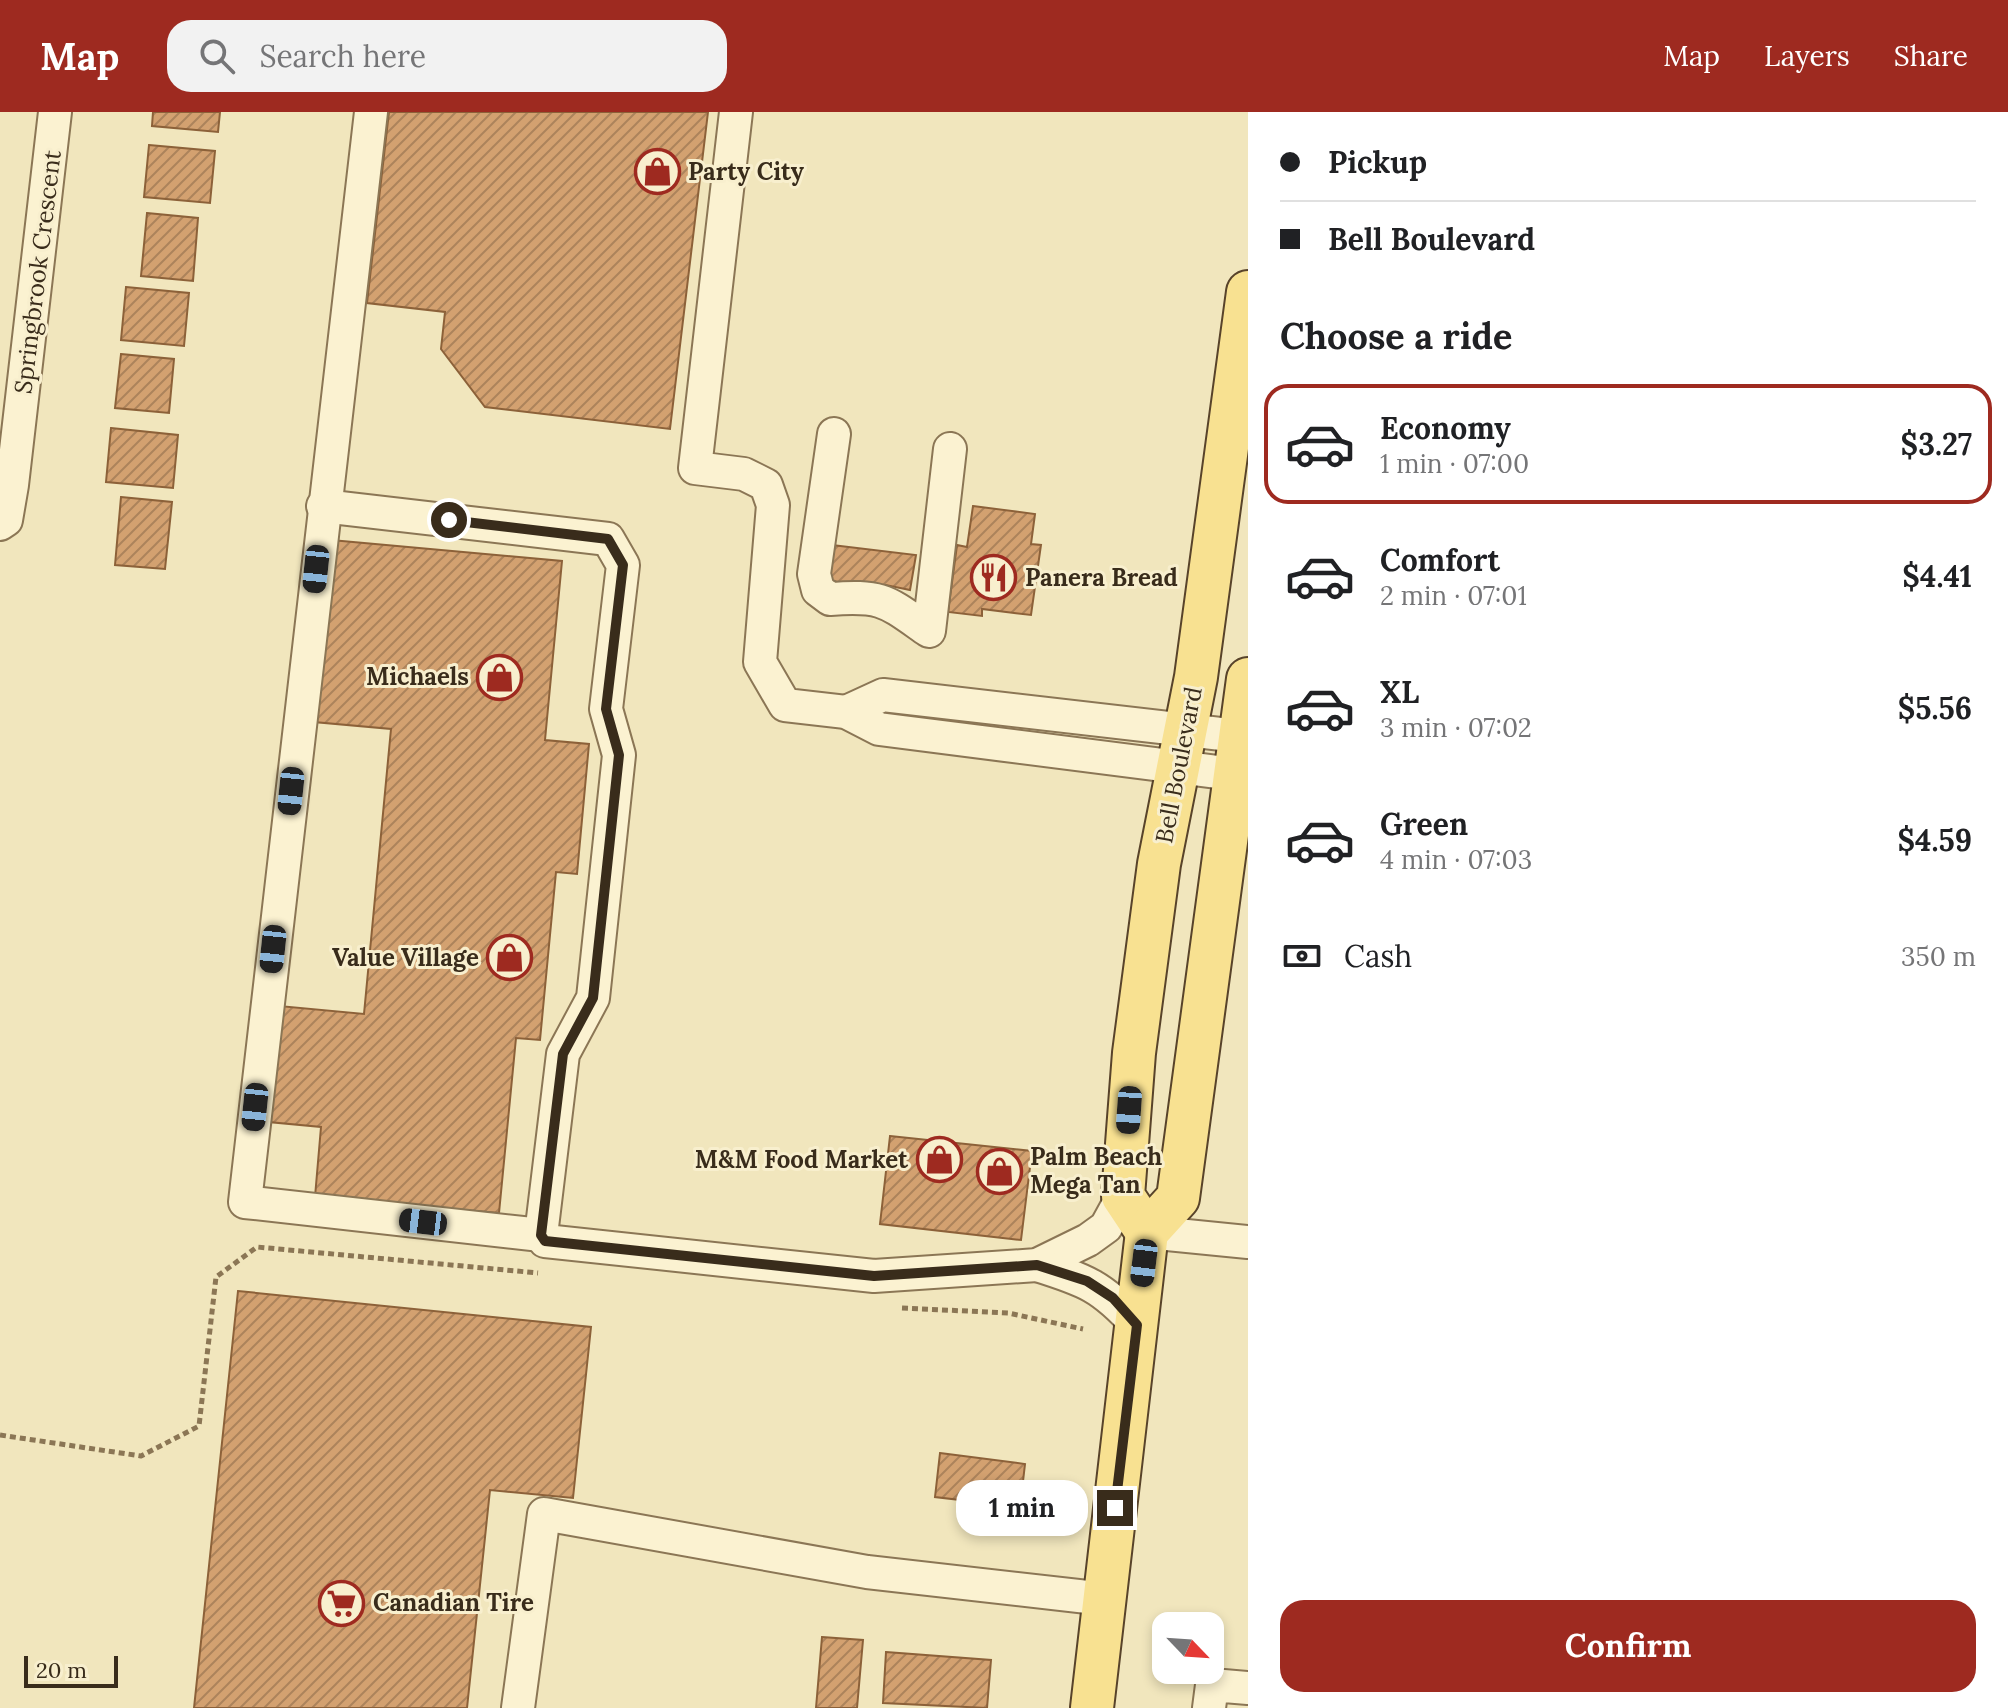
<!DOCTYPE html>
<html lang="en">
<head>
<meta charset="utf-8">
<style>
	body { margin:0; font-family:Lora,serif; background:#f2f2f2; color:#202124; height:100vh; display:flex; flex-direction:column; font-size:30px; white-space:nowrap }
	* { box-sizing:border-box; margin:0 }
	p { font-size:26px; color:#757577 }
	.icon { flex:none; width:44px; height:44px; fill:none; stroke:currentColor; stroke-width:2; stroke-linecap:round; stroke-linejoin:round }
	.map { position:relative; flex:1; overflow:hidden }
	.side { display:flex; flex-direction:column; background:#fff; width:760px }
	.side>* { flex:none }
	.top-card { display:grid; align-content:center; height:176px; padding:0 32px; background:#fff }
	.needle { width:52px; rotate:115deg }
	.tools { position:absolute; left:1152px; top:1500px; display:grid; gap:16px }
	.tools a { display:grid; place-items:center; width:72px; height:72px; border-radius:16px; background:#fff; box-shadow:0 4px 12px #0003; font-size:40px }
	.scale { position:absolute; left:24px; bottom:20px; width:94px; box-sizing:border-box; padding-left:8px; border:4px solid #392c1b; border-top:0; font-size:22px; line-height:28px; white-space:nowrap; color:#392c1b; -webkit-text-stroke:6px #f8efce; paint-order:stroke }
	.end { position:absolute; width:36px; height:36px; margin:-18px; border:10px solid #392c1b; background:#fff; box-shadow:0 0 0 4px #fff }
	.from { border-radius:50% }
	.bubble { position:absolute; height:56px; border-radius:24px; background:#fff; box-shadow:0 4px 12px #0003; font-size:26px; font-weight:800; line-height:56px; text-align:center }
	.car { position:absolute; width:24px; height:48px; margin:-24px -12px; border-radius:10px; box-shadow:0 0 6px 2px #0007; background:linear-gradient(#222 24%,#8ab4d8 0 40%,#222 0 76%,#8ab4d8 0 86%,#222 0) }
	.top-card b { display:flex; align-items:center; gap:28px; height:76px; font-size:30px }
	.top-card b+b { border-top:2px solid #e0e0e0 }
	.top-card i { width:20px; height:20px; background:#202124 }
	ul { padding:0; list-style:none }
	li { display:flex; align-items:center; gap:24px; height:120px; margin:0 16px 12px; padding:0 16px; border:4px solid transparent; border-radius:24px }
	li div { flex:1 }
	li b { display:block; font-size:30px }
	li em { font-style:normal; font-weight:800 }
	li.active { border-color:#9e2a20 }
	li>.icon { width:72px; height:72px; stroke-width:1.5 }
	h2 { padding:0 32px; font-size:36px; line-height:96px }
	.pay { display:flex; align-items:center; gap:20px; height:88px; padding:0 32px; font-size:30px }
	.pay p { margin-inline-start:auto }
	.action { display:flex; gap:16px; margin-top:auto; padding:16px 32px }
	.action a { flex:1; height:92px; border-radius:24px; background:#9e2a20; color:#fff; font-size:32px; font-weight:800; line-height:92px; text-align:center }
	header { display:flex; align-items:center; gap:48px; box-sizing:border-box; height:112px; padding:0 40px; background:#9e2a20; color:#fff }
	header strong { font-size:38px }
	nav { display:flex; gap:44px; margin-inline-start:auto; font-size:28px }
	.search { width:560px; height:72px; background:#f2f2f2; display:flex; align-items:center; gap:20px; box-sizing:border-box; padding:0 28px; border-radius:24px; color:#757577; font-size:30px }
	main { display:flex; flex:1; min-height:0 }
	.map>svg:first-child { display:block }
	.building { fill:url(#building-hatch); stroke:#8c6139; stroke-width:2 }
	.lines { fill:none; stroke-linecap:round; stroke-linejoin:round }
	.minor-casing { stroke:#8b7655; stroke-width:36 }
	.major-casing { stroke:#58432a; stroke-width:46 }
	.path { stroke:#8b7655; stroke-width:5; stroke-dasharray:6 4; stroke-linecap:butt }
	.minor { stroke:#fbf2d1; stroke-width:32 }
	.major { stroke:#f8e191; stroke-width:42 }
	.route { stroke:#392c1b; stroke-width:10 }
	.labels { text-anchor:middle; stroke-width:6; stroke-linejoin:round; paint-order:stroke }
	.poi-label { font-size:24px; font-weight:bold; fill:#392c1b; stroke:#f8efce; text-anchor:start }
	.street-label { font-size:24px; fill:#392c1b; stroke:#f8efce }
</style>
</head>
<body>
<header>
<strong>Map</strong>
<div class="search"><svg class="icon" aria-label="search" viewBox="0 0 24 24"><circle cx="10" cy="10" r="6"/><path d="M15 15l6 6"/></svg>Search here</div>
<nav><a>Map</a><a>Layers</a><a>Share</a></nav>
</header>
<main>
<div class="map">
<svg width="1248" height="1596" viewBox="0 0 1248 1596">
	<defs>
		<pattern id="building-hatch" width="6" height="6" patternUnits="userSpaceOnUse" patternTransform="scale(2)"><rect width="6" height="6" fill="#d3a170"/><path d="M-1 1l2-2M0 6l6-6M5 7l2-2" fill="none" stroke="#ac835b"/></pattern>
	</defs>
	<rect width="100%" height="100%" fill="#f1e6bd"/>
	<g class="building">
		<polygon points="153,0 220,0 218,20 152,14"/>
		<polygon points="389,0 708,0 670,317 485,295 441,237 445,200 367,191"/>
		<polygon points="149,33 215,39 210,91 144,85"/>
		<polygon points="147,101 198,106 193,169 141,164"/>
		<polygon points="126,175 189,181 184,234 121,228"/>
		<polygon points="121,242 174,247 169,301 115,296"/>
		<polygon points="111,316 178,323 173,376 106,370"/>
		<polygon points="121,385 172,390 165,457 115,453"/>
		<polygon points="973,394 1035,402 1031,432 1041,433 1031,503 982,497 982,504 948,500 957,433 967,435"/>
		<polygon points="331,428 562,449 545,628 589,632 577,762 556,760 540,928 516,926 499,1101 315,1085 321,1015 258,1009 269,893 364,902 391,617 314,610"/>
		<polygon points="832,433 916,443 910,478 886,473 882,478 827,468"/>
		<polygon points="890,1024 1032,1039 1021,1128 880,1112"/>
		<polygon points="238,1179 591,1215 573,1386 490,1378 467,1596 194,1596"/>
		<polygon points="940,1341 1025,1352 1020,1395 935,1385"/>
		<polygon points="822,1525 863,1528 857,1596 816,1596"/>
		<polygon points="886,1540 991,1548 987,1596 883,1591"/>
	</g>
	<g class="lines">
		<defs>
			<g id="minor">
				<polyline points="371,0 245,1090 541,1123"/>
				<polyline points="736,0 695,356 744,362 766,373 773,393 760,550 785,593 846,600 879,617 1248,664"/>
				<path d="M 834,322 L 814,462 L 818,478 L 830,487 C 883,483 886,489 929,519 L 950,337"/>
				<polyline points="323,394 608,427 623,453 606,597 619,643 593,886 563,942 541,1123 545,1129 874,1164 1037,1153 1088,1128 1106,1115 1123,1084"/>
				<polyline points="0,412 6,408 12,373 55,0"/>
				<polyline points="846,600 883,583 1248,625"/>
				<polyline points="1147,1120 1248,1130"/>
				<path d="M 1037,1153 C 1085,1168 1102,1174 1137,1213"/>
				<polyline points="518,1596 544,1402 867,1460 1105,1487"/>
				<polyline points="1209,1596 1212,1573 1248,1576"/>
			</g>
			<g id="major">
				<polyline points="1147,1120 1123,1084 1134,941 1159,752 1196,565 1248,180"/>
				<polyline points="1092,1596 1147,1120 1178,1086 1248,567"/>
			</g>
		</defs>
		<use href="#minor" class="minor-casing"/>
		<use href="#major" class="major-casing"/>
		<g class="path">
			<polyline points="902,1196 1008,1201 1083,1217"/>
			<polyline points="0,1323 141,1344 199,1314 216,1165 257,1135 538,1161"/>
		</g>
		<use href="#minor" class="minor"/>
		<use href="#major" class="major"/>
	</g>
	<g class="lines">
		<polyline class="route" points="449,408 608,427 623,453 606,597 619,643 593,886 563,942 541,1123 545,1129 874,1164 1037,1153 1087,1169 1113,1186 1137,1213 1115,1396"/>
	</g>
	<defs>
		<symbol id="shop-ring" viewBox="-11 -11 22 22"><circle r="9.5" fill="#f8efce" stroke="#9e2a20" stroke-width="1.5"/><path d="M-5-2.5h2.3a2.7 3.5 0 0 1 5.4 0H5L5.5 6h-11ZM-1.5-2.5h3a1.5 2.3 0 0 0-3 0Z" fill="#9e2a20"/></symbol>
		<symbol id="restaurant-ring" viewBox="-11 -11 22 22"><circle r="9.5" fill="#f8efce" stroke="#9e2a20" stroke-width="1.5"/><path d="M-5-6h1v4h1v-4h1v4h1v-4h1v5L-1.5 .5V6h-2V.5L-5-1ZM5-6V6H3V1.5H1.5Q1.5-4 5-6Z" fill="#9e2a20"/></symbol>
		<symbol id="supermarket-ring" viewBox="-11 -11 22 22"><circle r="9.5" fill="#f8efce" stroke="#9e2a20" stroke-width="1.5"/><path d="M-6-5.5h2.5l.6 2H6L4.5 2H-2.5L-4.4-4H-6ZM-1.5 3.2a1.3 1.3 0 1 0 .1 0ZM3 3.2a1.3 1.3 0 1 0 .1 0Z" fill="#9e2a20"/></symbol>
	</defs>
	<g fill-rule="evenodd">
		<use href="#shop-ring" x="632" y="34" width="51" height="51"/>
		<use href="#restaurant-ring" x="968" y="440" width="51" height="51"/>
		<use href="#shop-ring" x="474" y="540" width="51" height="51"/>
		<use href="#shop-ring" x="484" y="820" width="51" height="51"/>
		<use href="#shop-ring" x="914" y="1022" width="51" height="51"/>
		<use href="#shop-ring" x="974" y="1034" width="51" height="51"/>
		<use href="#supermarket-ring" x="316" y="1466" width="51" height="51"/>
	</g>
	<g class="labels">
		<g class="poi-label">
			<text x="688" y="68">Party City</text>
			<text x="1025" y="474">Panera Bread</text>
			<text x="469" y="573" text-anchor="end">Michaels</text>
			<text x="479" y="854" text-anchor="end">Value Village</text>
			<text x="1030" y="1053">Palm Beach<tspan x="1030" dy="28">Mega Tan</tspan></text>
			<text x="908" y="1056" text-anchor="end">M&amp;M Food Market</text>
			<text x="373" y="1499">Canadian Tire</text>
		</g>
		<g class="street-label">
			<text transform="translate(38 160) rotate(-83)" y="8">Springbrook Crescent</text>
			<text transform="translate(1179 653) rotate(-79)" y="8">Bell Boulevard</text>
		</g>
	</g>
</svg>
<div class="tools">
<a><svg class="needle" viewBox="-14 -14 28 28"><path d="M0-13l5 13h-10z" fill="#e53935"/><path d="M0 13l5-13h-10z" fill="#757577"/></svg></a>
</div>
<div class="scale">20 m</div>
<i class="end from" style="left:449px;top:408px"></i>
<i class="end" style="left:1115px;top:1396px"></i>
<div class="bubble" style="left:956px;top:1368px;width:132px">1 min</div>
<i class="car" style="left:316px;top:457px;rotate:186deg"></i>
<i class="car" style="left:291px;top:679px;rotate:186deg"></i>
<i class="car" style="left:273px;top:837px;rotate:186deg"></i>
<i class="car" style="left:255px;top:995px;rotate:186deg"></i>
<i class="car" style="left:1129px;top:998px;rotate:184deg"></i>
<i class="car" style="left:423px;top:1110px;rotate:277deg"></i>
<i class="car" style="left:1144px;top:1151px;rotate:187deg"></i>
</div>
<section class="side">
<div class="top-card">
<b><i class="from"></i>Pickup</b>
<b><i></i>Bell Boulevard</b>
</div>
<h2>Choose a ride</h2>
<ul>
<li class="active"><svg class="icon" aria-label="car" viewBox="0 0 24 24"><path d="M5 17H2v-5l4-1 3-4h7l3 4 3 1v5h-3M9 17h6M6 11h13"/><circle cx="7" cy="17" r="2"/><circle cx="17" cy="17" r="2"/></svg><div><b>Economy</b><p>1 min · 07:00</p></div><em>$3.27</em></li>
<li><svg class="icon" aria-label="car" viewBox="0 0 24 24"><path d="M5 17H2v-5l4-1 3-4h7l3 4 3 1v5h-3M9 17h6M6 11h13"/><circle cx="7" cy="17" r="2"/><circle cx="17" cy="17" r="2"/></svg><div><b>Comfort</b><p>2 min · 07:01</p></div><em>$4.41</em></li>
<li><svg class="icon" aria-label="car" viewBox="0 0 24 24"><path d="M5 17H2v-5l4-1 3-4h7l3 4 3 1v5h-3M9 17h6M6 11h13"/><circle cx="7" cy="17" r="2"/><circle cx="17" cy="17" r="2"/></svg><div><b>XL</b><p>3 min · 07:02</p></div><em>$5.56</em></li>
<li><svg class="icon" aria-label="car" viewBox="0 0 24 24"><path d="M5 17H2v-5l4-1 3-4h7l3 4 3 1v5h-3M9 17h6M6 11h13"/><circle cx="7" cy="17" r="2"/><circle cx="17" cy="17" r="2"/></svg><div><b>Green</b><p>4 min · 07:03</p></div><em>$4.59</em></li>
</ul>
<div class="pay"><svg class="icon" aria-label="cash" viewBox="0 0 24 24"><path d="M3 7h18v10H3z"/><circle cx="12" cy="12" r="2"/></svg>Cash<p>350 m</p></div>
<div class="action"><a>Confirm</a></div>
</section>
</main>
</body>
</html>
